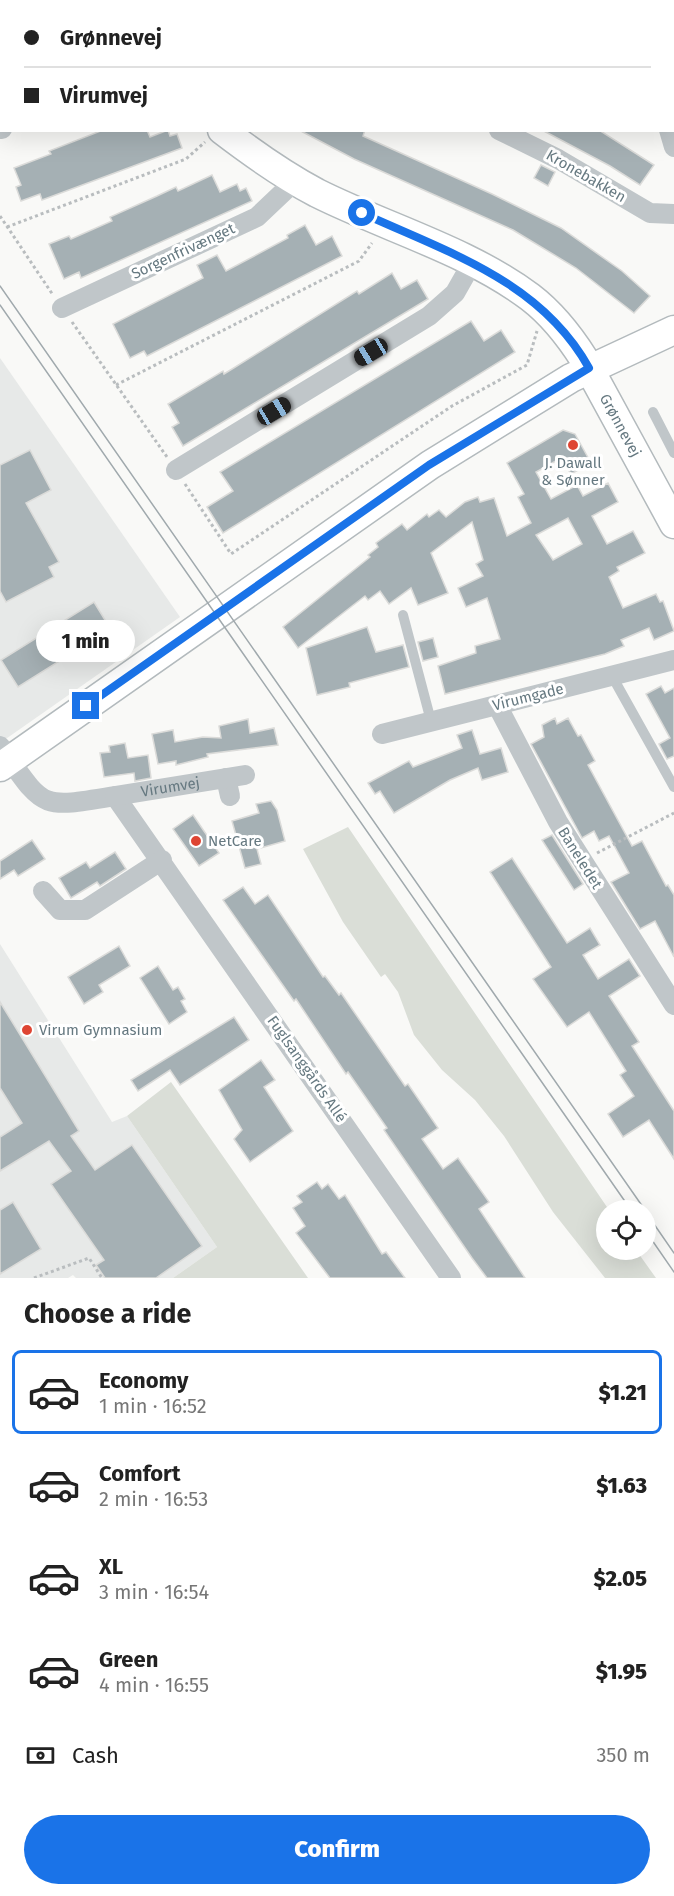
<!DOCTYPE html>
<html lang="en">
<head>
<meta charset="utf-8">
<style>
	body { margin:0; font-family:"Fira Sans",sans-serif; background:#f2f2f2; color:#222; height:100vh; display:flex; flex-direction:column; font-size:22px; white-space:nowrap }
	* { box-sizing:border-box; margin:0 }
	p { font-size:20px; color:#767676 }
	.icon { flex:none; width:33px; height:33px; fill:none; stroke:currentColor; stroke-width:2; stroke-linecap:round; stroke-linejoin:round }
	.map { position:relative; height:1278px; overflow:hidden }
	.details { display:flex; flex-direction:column; background:#fff; flex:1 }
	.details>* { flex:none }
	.banner { position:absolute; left:0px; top:0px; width:675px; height:132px; box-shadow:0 6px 24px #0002; display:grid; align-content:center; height:132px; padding:0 24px; background:#fff }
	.buttons { position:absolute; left:596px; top:1200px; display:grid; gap:12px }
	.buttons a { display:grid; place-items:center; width:60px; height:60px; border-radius:50%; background:#fff; box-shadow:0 6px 24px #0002; font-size:30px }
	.end { position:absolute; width:27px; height:27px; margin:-14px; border:8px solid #1a73e8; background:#fff; box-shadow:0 0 0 3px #fff }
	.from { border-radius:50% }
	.bubble { position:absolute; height:42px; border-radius:21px; background:#fff; box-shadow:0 6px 24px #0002; font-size:20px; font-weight:800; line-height:42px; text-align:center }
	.car { position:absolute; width:18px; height:36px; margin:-18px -9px; border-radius:8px; box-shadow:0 0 4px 2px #0007; background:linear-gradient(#222 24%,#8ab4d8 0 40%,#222 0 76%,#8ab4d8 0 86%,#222 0) }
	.banner b { display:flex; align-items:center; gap:21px; height:57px; font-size:22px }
	.banner b+b { border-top:2px solid #e0e0e0 }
	.banner i { width:15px; height:15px; background:#222 }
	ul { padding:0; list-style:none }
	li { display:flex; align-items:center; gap:18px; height:84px; margin:0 12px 9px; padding:0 12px; border:3px solid transparent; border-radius:9px }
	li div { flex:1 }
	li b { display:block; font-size:22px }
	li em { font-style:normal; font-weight:800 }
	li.selected { border-color:#1a73e8 }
	li>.icon { width:54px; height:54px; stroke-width:1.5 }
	h2 { padding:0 24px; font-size:27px; line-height:72px }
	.pay { display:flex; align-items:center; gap:15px; height:66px; padding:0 24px; font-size:22px }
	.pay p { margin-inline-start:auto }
	.cta { display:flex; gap:12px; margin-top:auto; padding:12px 24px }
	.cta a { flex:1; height:69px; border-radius:36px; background:#1a73e8; color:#fff; font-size:24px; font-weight:800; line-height:69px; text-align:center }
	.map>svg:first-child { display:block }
	.built { fill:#e7e9e8 }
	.green { fill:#daded7 }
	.building { fill:#a5b0b4; stroke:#dbdbd9; stroke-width:1.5; fill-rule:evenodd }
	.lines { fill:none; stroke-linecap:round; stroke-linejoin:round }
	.secondary-casing { stroke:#b3babd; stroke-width:31 }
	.path { stroke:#b9bdbf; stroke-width:3; stroke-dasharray:3 3; stroke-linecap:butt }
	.lane { stroke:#c0c6c9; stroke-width:10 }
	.street { stroke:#c0c6c9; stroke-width:20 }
	.secondary { stroke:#fff; stroke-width:28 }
	.tram { stroke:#a0a9ad; stroke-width:1.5 }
	.route { stroke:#1a73e8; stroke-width:8 }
	.poi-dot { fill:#de4533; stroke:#fff; stroke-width:2 }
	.labels { text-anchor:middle; stroke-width:6; stroke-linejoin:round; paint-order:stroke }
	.street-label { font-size:15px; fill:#667981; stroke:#fff }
	.poi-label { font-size:15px; fill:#667981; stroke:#fff; text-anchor:start }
</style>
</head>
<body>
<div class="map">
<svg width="674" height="1278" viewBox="0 0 674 1278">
	<rect width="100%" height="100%" fill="#f9f9f7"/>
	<g class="built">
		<polygon points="0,358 180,617 0,743"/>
		<polygon points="0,944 112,1122 127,1116 217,1247 173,1278 76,1278 73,1275 68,1278 0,1278"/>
	</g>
	<g class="green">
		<polygon points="348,827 609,1210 606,1210 606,1250 636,1250 656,1278 605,1278 553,1212 504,1136 475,1100 442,1070 414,1035 398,992 385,974 381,977 343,922 303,849"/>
		<polygon points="171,1082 308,1278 173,1278 217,1247 127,1116"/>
	</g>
	<g class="building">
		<polygon points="103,130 147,130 150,137 168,130 170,136 177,134 182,148 42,200 40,194 21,201 16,187 21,185 14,168 51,154 49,151"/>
		<polygon points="299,130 365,130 363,136 492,194 561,228 622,271 650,296 634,313 576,268 513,230 354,159"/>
		<polygon points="542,130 599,130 654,165 640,185 610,166"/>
		<polygon points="541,165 555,172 548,186 534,178"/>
		<polygon points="212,175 220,192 237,184 240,191 246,188 252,201 81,278 79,272 64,279 49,244 69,236 71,239 112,221 110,217 157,196 176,187 178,191"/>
		<polygon points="305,225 316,245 332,236 342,256 147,356 144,351 130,358 113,324 203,278 197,265 217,255 226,271 288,238 287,235"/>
		<polygon points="392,273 401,289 417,280 428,299 183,446 172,427 179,423 168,404 223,371 224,374 357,291 359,294"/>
		<polygon points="471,321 484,341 501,330 515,352 223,533 207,507 233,491 220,472"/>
		<path d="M 563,430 L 575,434 L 591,463 L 571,474 L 561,458 L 536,472 L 551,499 L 577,485 L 583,496 L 608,483 L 618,502 L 592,516 L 607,544 L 633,531 L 645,553 L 617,567 L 619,571 L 609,577 L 623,608 L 656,594 L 660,602 L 663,601 L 674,631 L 654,640 L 649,628 L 621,640 L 624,646 L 605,654 L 445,694 L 438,666 L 476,653 L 475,646 L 500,639 L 487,598 L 466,607 L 458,588 L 483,576 L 476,564 L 483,560 L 472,522 L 431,553 L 448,593 L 418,605 L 411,588 L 389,604 L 380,591 L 368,600 L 365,596 L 298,648 L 283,627 L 370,557 L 368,555 L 378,547 L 376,543 L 402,524 L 407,530 L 427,514 L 429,517 L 439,510 L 446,517 L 465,502 L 478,497 L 480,502 L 494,498 L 507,536 L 531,523 L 518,497 L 524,494 L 507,463 ZM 568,518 L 582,544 L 553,560 L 536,535 Z"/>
		<polygon points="30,450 51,490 26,503 59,562 49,567 54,577 6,602 0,591 0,465"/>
		<polygon points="94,602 113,633 98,642 96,638 18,687 1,660"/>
		<polygon points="367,627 376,652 403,645 409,667 349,683 350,687 317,695 306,648"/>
		<polygon points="433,638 438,657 423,661 418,642"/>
		<polygon points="661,686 665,693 674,688 674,756 667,759 659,744 670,738 646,694"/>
		<polygon points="555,718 557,724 568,718 578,736 581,735 595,761 588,765 632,846 642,841 666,886 668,885 674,895 674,957 655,921 640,929 611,882 629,873 609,836 599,841 594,831 582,838 531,744 544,737 542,725"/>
		<polygon points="248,719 250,733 274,728 278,745 207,754 208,757 176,765 176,761 158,764 152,734 173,730 175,742 203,737 221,738 219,726"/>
		<polygon points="472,730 480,754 501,748 508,772 482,780 478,768 450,780 394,813 380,791 375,794 368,783 409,761 413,767 462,748 457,735"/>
		<polygon points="125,743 128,758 148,755 151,778 135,781 134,773 104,777 100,753 110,752 109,746"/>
		<polygon points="271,801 277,810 285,841 257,849 261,864 245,868 232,821 259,813 256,804"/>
		<polygon points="193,815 219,853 199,866 173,829"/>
		<polygon points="552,835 583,884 574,890 542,840"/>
		<polygon points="32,840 45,859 18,876 14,870 0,879 0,861"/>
		<polygon points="115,852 126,869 100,886 97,882 71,898 59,878 86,862 90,868"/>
		<polygon points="512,858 567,943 590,928 600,945 583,955 598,979 629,959 640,976 609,996 639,1042 632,1046 674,1111 674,1159 649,1120 623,1137 608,1114 634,1096 620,1075 626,1071 589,1012 567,1027 533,979 551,967 490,872"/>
		<polygon points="243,887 255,904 268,895 323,977 325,976 339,995 341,993 405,1086 408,1084 438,1128 422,1139 443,1169 458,1158 489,1202 479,1209 525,1278 487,1278 472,1258 384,1130 387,1128 348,1072 346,1074 296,999 294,1001 223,900"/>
		<polygon points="119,946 130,966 99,985 103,992 84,1004 68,977"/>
		<polygon points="158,966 173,990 178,987 185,999 181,1001 187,1012 169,1024 140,978"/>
		<polygon points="0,1002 79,1131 71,1136 95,1170 132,1145 202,1246 156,1278 105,1278 96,1265 104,1260 51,1184 71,1171 49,1141 0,1171 0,1137 22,1123 0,1088"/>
		<polygon points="234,1017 249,1040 180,1085 170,1070 138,1091 131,1080"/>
		<polygon points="261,1060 275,1080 264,1087 293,1131 250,1162 234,1139 242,1130 219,1090"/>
		<polygon points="317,1182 322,1189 328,1184 339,1199 345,1195 382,1254 386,1252 405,1278 330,1278 296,1233 305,1226 293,1208 302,1202 297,1196"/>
		<polygon points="13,1202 41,1249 0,1274 0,1210"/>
	</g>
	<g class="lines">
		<defs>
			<g id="secondary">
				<polyline points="95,0 96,2"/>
				<path id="s2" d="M 222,130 C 252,153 283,175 317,193 C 387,228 467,250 530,297 C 551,313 570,337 584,359 L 674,524"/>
				<polyline points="0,767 430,465 571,378 674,330"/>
			</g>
		</defs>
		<use href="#secondary" class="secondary-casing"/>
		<g class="path">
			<polyline points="0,38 2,37"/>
			<polyline points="0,216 53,295"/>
			<polyline points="7,227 186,159 205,142"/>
			<polyline points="72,322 167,457"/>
			<polyline points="116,385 359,261 372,243"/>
			<polyline points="185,484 231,554 452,406 527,365 537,331"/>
			<polyline points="597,853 674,813"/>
			<polyline points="34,1278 89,1258 102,1278"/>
		</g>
		<g class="lane">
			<polyline points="653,412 674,453"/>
			<polyline points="403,615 431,721"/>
			<polyline points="612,676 674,787"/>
		</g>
		<g class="street">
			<polyline points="281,0 283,2"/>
			<polyline points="479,0 482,2"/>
			<polyline points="626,0 627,2"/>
			<polyline points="0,129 2,129"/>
			<polyline points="499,130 558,159 650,213 674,214"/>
			<polyline points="669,130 674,147"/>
			<polyline points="62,308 257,217 295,181"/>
			<polyline points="176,470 429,316 455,293 472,263"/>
			<polyline points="497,705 558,822 674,1005"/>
			<polyline points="382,734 674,660"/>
			<path d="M 0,746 C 45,809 38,809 115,796 L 451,1278"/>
			<polyline points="226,778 230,796"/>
			<path id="s1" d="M 115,796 L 245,775"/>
			<polyline points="43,891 60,910 85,910 162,860"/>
		</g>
		<use href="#secondary" class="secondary"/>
		<g class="tram">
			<polyline points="0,286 645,1210"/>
			<polyline points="0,305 631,1210"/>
			<polyline points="645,1211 674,1253"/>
			<polyline points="645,1230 674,1272"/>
		</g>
	</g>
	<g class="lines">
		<path class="route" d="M 86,706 L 429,465 L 589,368 C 541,281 447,252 362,213"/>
	</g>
	<g class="poi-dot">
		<circle cx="573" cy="445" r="6"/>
		<circle cx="196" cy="841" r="6"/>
		<circle cx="27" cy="1030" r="6"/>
	</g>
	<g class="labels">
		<g class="street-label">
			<text transform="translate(586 176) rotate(30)" y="5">Kronebakken</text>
			<text transform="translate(183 251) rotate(-25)" y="5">Sorgenfrivænget</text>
			<text dy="5" stroke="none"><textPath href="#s2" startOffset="510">Grønnevej</textPath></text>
			<text transform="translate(528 697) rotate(-14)" y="5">Virumgade</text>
			<text dy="5" stroke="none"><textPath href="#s1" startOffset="56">Virumvej</textPath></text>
			<text transform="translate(580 858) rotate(58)" y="5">Baneledet</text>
			<text transform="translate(307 1069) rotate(55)" y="5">Fuglsanggårds Allé</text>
		</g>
		<g class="poi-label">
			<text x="573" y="468" text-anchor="middle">J. Dawall<tspan x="573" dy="17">&amp; Sønner</tspan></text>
			<text x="208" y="846">NetCare</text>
			<text x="39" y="1035">Virum Gymnasium</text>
		</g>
	</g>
</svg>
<div class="buttons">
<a><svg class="icon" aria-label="locate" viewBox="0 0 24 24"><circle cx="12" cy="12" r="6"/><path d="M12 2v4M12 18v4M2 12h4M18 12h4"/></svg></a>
</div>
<i class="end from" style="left:362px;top:213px"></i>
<i class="end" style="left:86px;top:706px"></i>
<div class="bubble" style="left:36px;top:620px;width:99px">1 min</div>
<i class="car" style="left:371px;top:352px;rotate:239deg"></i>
<i class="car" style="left:274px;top:411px;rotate:59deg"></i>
<div class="banner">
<b><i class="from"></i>Grønnevej</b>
<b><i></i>Virumvej</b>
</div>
</div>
<section class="details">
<h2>Choose a ride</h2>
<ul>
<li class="selected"><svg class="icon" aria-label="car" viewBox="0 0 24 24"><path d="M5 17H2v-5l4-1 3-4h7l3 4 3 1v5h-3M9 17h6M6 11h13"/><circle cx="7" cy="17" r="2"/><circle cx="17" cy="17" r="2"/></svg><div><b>Economy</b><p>1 min · 16:52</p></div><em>$1.21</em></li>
<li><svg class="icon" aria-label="car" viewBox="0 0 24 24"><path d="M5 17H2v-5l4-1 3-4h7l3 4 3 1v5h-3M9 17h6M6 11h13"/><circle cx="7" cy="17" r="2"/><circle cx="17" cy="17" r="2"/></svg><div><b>Comfort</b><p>2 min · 16:53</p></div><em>$1.63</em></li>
<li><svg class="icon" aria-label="car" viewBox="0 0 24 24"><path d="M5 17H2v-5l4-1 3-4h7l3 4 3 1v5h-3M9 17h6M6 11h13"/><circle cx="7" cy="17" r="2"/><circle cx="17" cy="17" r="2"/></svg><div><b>XL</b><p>3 min · 16:54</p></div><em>$2.05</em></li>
<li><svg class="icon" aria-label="car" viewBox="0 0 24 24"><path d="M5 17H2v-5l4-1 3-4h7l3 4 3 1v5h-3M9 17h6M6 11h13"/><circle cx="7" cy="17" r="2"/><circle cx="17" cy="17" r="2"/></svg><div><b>Green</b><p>4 min · 16:55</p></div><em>$1.95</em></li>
</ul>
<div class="pay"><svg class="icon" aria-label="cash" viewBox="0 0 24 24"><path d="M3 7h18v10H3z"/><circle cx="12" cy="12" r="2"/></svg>Cash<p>350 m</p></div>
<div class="cta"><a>Confirm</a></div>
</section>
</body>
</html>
